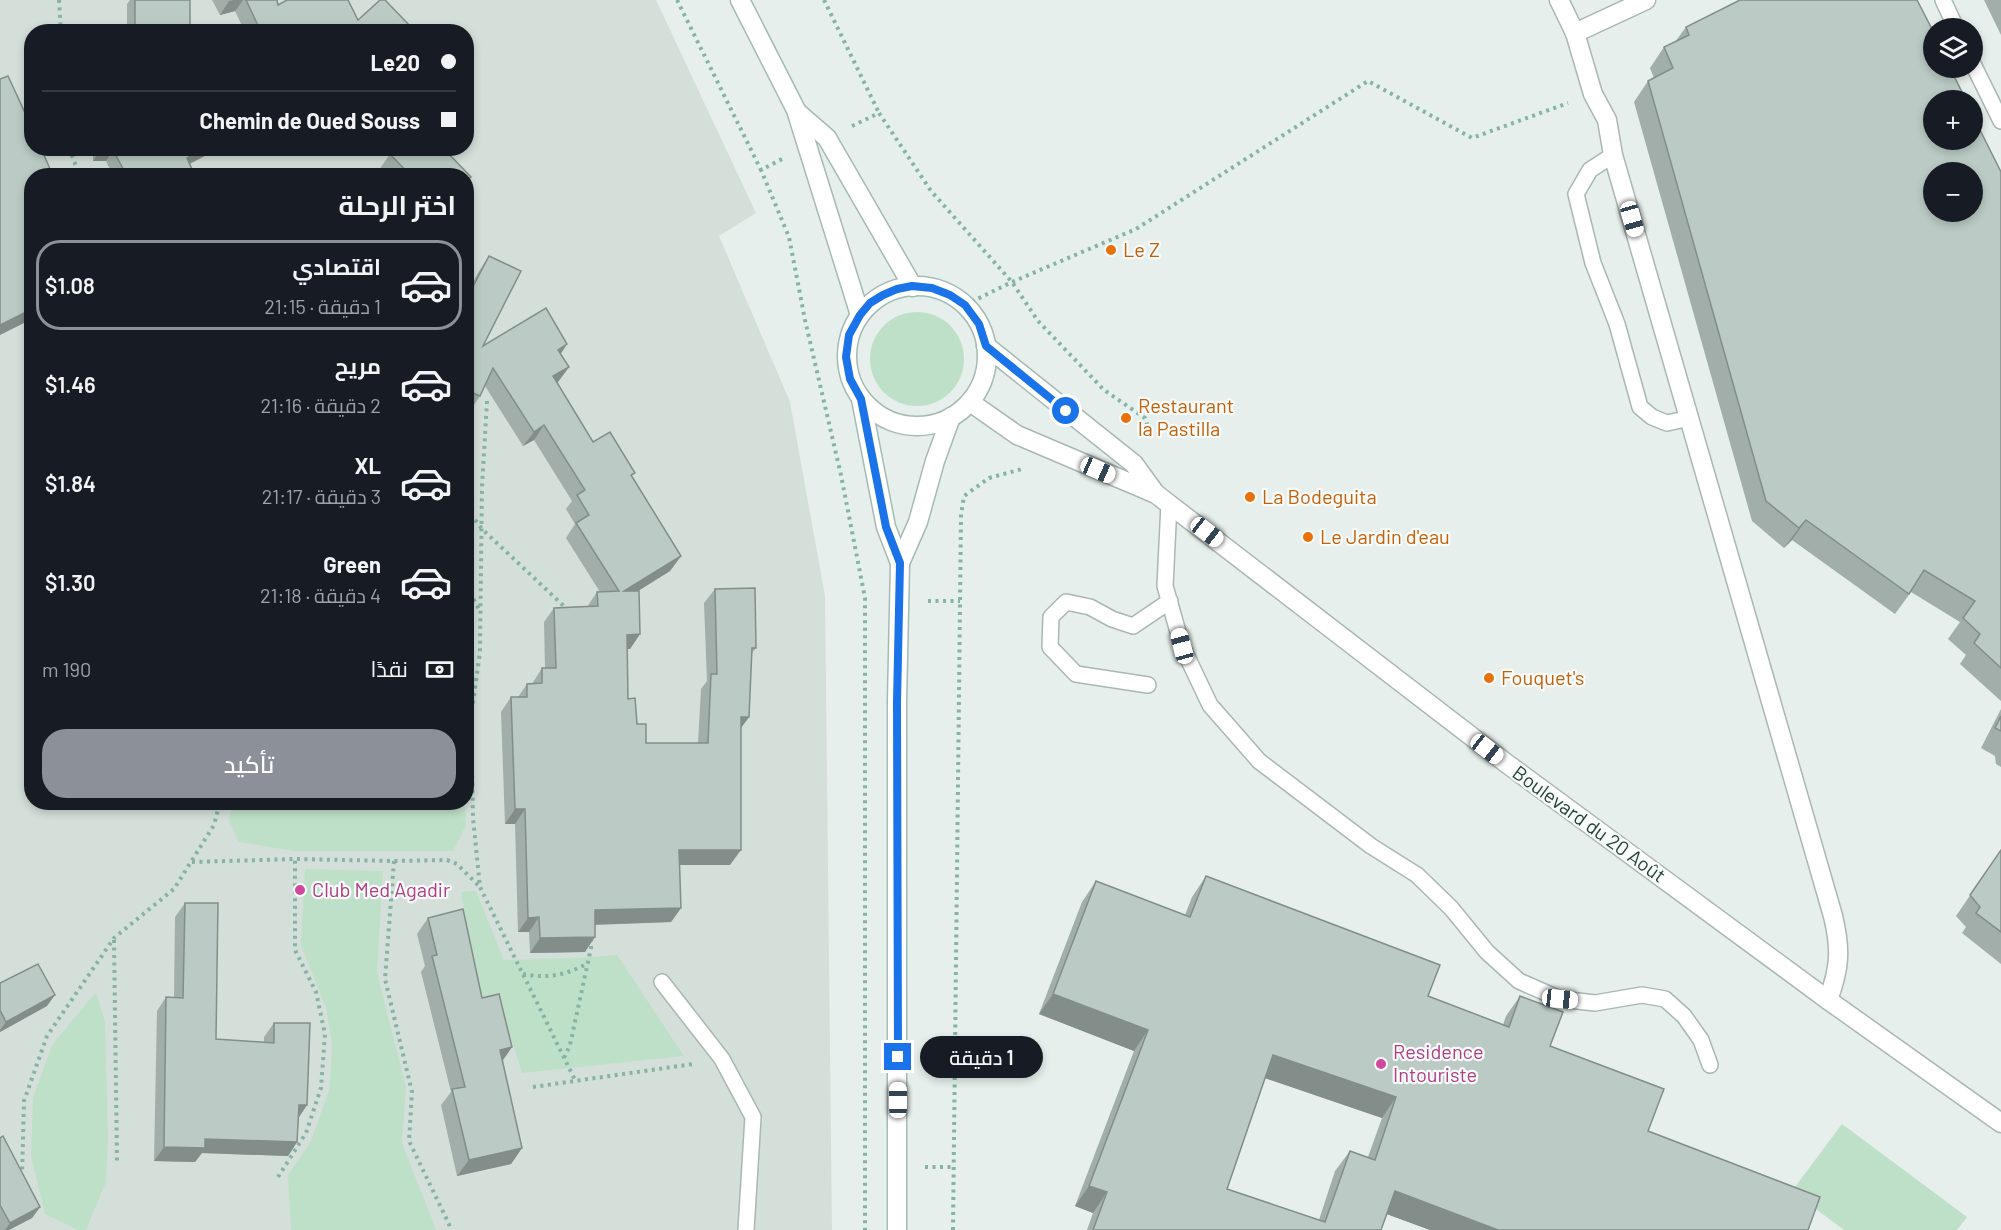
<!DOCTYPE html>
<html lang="ar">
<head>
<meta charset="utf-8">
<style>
	body { margin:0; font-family:Barlow,Cairo,sans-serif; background:#20242c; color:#f1f3f6; direction:rtl; height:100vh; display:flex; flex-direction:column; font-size:22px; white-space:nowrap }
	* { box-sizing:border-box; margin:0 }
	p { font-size:20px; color:#9ea1a6 }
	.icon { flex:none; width:33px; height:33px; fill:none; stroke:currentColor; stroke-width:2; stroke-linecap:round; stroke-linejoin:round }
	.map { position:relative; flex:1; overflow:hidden; direction:ltr }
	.details { position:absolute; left:24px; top:168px; width:450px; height:642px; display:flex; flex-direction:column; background:#171b24; border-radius:24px; box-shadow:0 3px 9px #0003; direction:rtl }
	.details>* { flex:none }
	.top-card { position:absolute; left:24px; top:24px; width:450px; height:132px; border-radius:24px; box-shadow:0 3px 9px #0003; direction:rtl; display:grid; align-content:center; height:132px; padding:0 18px; background:#171b24 }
	.fabs { position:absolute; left:1923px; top:18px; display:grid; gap:12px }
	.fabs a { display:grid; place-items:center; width:60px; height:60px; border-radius:50%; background:#171b24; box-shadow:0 3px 9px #0003; font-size:30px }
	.end { position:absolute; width:27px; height:27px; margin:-14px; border:8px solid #1a73e8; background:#fff; box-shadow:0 0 0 3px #fff }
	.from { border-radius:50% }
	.bubble { position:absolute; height:42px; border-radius:21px; background:#171b24; box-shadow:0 3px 9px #0003; font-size:20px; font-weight:600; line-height:42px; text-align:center; direction:rtl }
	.car { position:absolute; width:18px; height:36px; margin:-18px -9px; border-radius:8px; box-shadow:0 0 4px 2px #0007; background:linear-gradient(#fff 24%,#345 0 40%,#fff 0 76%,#345 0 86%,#fff 0) }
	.top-card b { display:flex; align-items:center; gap:21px; height:57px; font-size:22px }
	.top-card b+b { border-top:2px solid #363941 }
	.top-card i { width:15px; height:15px; background:#f1f3f6 }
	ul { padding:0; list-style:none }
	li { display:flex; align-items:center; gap:18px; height:90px; margin:0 12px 9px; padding:0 6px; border:3px solid transparent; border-radius:24px }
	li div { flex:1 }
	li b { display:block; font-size:22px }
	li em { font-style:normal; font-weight:600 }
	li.selected { border-color:#8c9099 }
	li>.icon { width:54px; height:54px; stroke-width:1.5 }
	h2 { padding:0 18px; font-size:27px; line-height:72px }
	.pay { display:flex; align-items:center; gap:15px; height:66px; padding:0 18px; font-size:22px }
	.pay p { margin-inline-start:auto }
	.primary-button { display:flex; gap:12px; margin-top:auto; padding:12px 18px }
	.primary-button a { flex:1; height:69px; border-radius:24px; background:#8c9099; color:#fff; font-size:24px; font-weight:600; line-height:69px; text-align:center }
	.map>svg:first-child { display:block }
	.built { fill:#d4dfda; fill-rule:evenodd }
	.green { fill:#bfe0c8 }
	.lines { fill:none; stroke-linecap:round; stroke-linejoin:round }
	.lane-casing { stroke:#a8b8b2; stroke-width:18 }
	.street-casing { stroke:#a8b8b2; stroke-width:21 }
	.secondary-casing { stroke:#a4bbb3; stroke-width:21 }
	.path { stroke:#86b3a5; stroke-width:4; stroke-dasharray:3 4.5; stroke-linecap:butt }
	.lane { stroke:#fff; stroke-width:15 }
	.street { stroke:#fff; stroke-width:18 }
	.secondary { stroke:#fff; stroke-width:18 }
	.wall { fill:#a1aea9; fill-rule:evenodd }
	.shaded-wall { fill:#838d89 }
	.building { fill:#bbcac4; stroke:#838d89; stroke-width:1.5; fill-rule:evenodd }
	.route { stroke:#1a73e8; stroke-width:8 }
	.food-dot { fill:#e8710a; stroke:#f7fbf9; stroke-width:2 }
	.hotel-dot { fill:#d1479c; stroke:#f7fbf9; stroke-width:2 }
	.labels { text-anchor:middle; stroke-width:4.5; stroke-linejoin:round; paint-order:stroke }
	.food-label { font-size:20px; fill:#c56008; stroke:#f7fbf9; text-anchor:start }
	.street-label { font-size:20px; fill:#24423a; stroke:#f7fbf9 }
	.hotel-label { font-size:20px; fill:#b23c85; stroke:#f7fbf9; text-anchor:start }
</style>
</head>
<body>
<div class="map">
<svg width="2001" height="1230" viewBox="0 0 2001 1230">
	<rect width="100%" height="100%" fill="#e6efeb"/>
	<path class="built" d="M 0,0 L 656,0 L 756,213 L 719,236 L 790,402 L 825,596 L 832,1230 L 0,1230 ZM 32,32 L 466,32 L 466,148 L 32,148 ZM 32,176 L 466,176 L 466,802 L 32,802 Z"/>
	<g class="green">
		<circle cx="917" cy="359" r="47"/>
		<polygon points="465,803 466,825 453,851 294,851 239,842 229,821 232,803"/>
		<polygon points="305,869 383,871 377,973 406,1087 402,1143 436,1230 291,1230 288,1175 311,1141 330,1087 332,1044 326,1008 301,945"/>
		<polygon points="476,891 504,960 573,958 617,955 684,1056 522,1073 500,1003 481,1004 461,892"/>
		<polygon points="96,992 105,1022 108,1138 106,1182 86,1230 78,1230 45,1214 31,1156 33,1098 52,1045"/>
		<polygon points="1842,1124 1967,1217 1957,1230 1844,1230 1792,1191"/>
	</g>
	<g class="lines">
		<defs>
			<g id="lane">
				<polyline points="1943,0 1956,28"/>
				<polyline points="1972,62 2001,121"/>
				<polyline points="1613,155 1590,170 1576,194 1593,263 1617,324 1640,407 1652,417 1667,423 1690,418"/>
				<polyline points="1169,504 1165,586 1182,646 1210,705 1259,761 1371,846 1417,875 1451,908 1487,952 1519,981 1560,999 1595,1003 1642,995 1665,999 1684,1016 1701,1040 1710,1065"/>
				<polyline points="1148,685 1076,674 1050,647 1051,617 1066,602 1090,607 1112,619 1133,626 1170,601"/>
				<polyline points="662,982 722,1059 753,1117 746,1230"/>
			</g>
			<g id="street">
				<path d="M 1559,0 L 1575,33 L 1593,94 L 1607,120 L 1613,155 L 1833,916 C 1841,949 1840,968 1828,1000"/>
				<polyline points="1575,33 1646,0"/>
				<polyline points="986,346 1134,464 1155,493"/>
				<polyline points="970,402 1017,435 1156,494 1506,763 1828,1000 2001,1123"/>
			</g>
			<g id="secondary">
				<polyline points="740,0 796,110 860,315"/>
				<polyline points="797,112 827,138 913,287"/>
				<circle cx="917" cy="356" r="70"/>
				<polyline points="861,399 886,527 900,563 897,702 897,1230"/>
				<polyline points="900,563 918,522 935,461 951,417"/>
			</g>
		</defs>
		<use href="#lane" class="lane-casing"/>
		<use href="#street" class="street-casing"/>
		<use href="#secondary" class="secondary-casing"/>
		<g class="path">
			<polyline points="59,0 61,32"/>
			<polyline points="677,0 761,170"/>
			<polyline points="824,0 879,113"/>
			<polyline points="235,32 239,26"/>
			<polyline points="852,126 879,113 931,191 1012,282 1038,321 1104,390 1145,418 1149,430 1146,437"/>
			<polyline points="69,148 80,176"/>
			<polyline points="782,159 761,170 789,237 805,320 841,475 865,598 865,1230"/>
			<polyline points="965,305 1012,282 1136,229 1368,81 1472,138 1568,103"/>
			<polyline points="487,401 482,487 480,652 471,717 473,818 480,887 576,1082"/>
			<polyline points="466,508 482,529 567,609 568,612"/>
			<polyline points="466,586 480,611"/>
			<polyline points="928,601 960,601"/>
			<polyline points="394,861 385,979 412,1092 409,1141 449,1224 450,1230"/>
			<polyline points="192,862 295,859 394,861 447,860 457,864 480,887"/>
			<polyline points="114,940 117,1161"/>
			<path d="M 523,974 C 547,979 567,975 588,963"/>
			<polyline points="564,1058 570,1045 591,948 591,939"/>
			<polyline points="533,1087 693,1064"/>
			<polyline points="925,1167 955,1167"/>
			<polyline points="22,1177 24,1101 47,1036 114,938 174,889 214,825 220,802"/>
			<polyline points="278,1177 306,1133 321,1088 325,1034 316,992 295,950 295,859"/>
			<polyline points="953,1230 961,515 964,496 989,478 1022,469"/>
		</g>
		<use href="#lane" class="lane"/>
		<use href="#street" class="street"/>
		<use href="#secondary" class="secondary"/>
	</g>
	<g class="wall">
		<polygon points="130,0 190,0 190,32 127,32 127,4"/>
		<polygon points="212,0 277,0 278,5 413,32 245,32 235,11 220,15"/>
		<polygon points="1984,0 2001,0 2001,35"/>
		<polygon points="1686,27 2001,172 2001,701 1960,664 1966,655 1948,639 1960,622 1911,592 1895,614 1792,540 1784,548 1752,521 1634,102 1648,81 1654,78 1650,68 1664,47 1675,42"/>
		<polygon points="93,148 220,148 190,164 195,176 113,176 106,161 93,161"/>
		<polygon points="396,148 443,148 471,177 466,183 466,176 385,176 379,170 390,154"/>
		<polygon points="489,256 483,346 567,344 561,354 569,367 557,383 593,442 632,477 681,556 670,571 638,591 640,634 630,649 627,649 628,699 637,724 646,743 698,743 701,689 707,681 704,603 715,589 756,648 752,653 749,717 741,728 730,865 680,865 681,908 671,922 595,925 585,952 530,953 529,932 518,932 515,824 505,824 501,712 511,697 518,697 527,684 532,684 542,668 545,668 544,622 554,608 587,607 597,592 600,592 566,538 575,524 566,509 572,501 534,440 523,446 485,386 480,396 470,411 466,409 466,295 479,271"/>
		<polygon points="2001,709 2001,767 1996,764 1995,756 1981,748"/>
		<polygon points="2001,850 2001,964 1962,933 1966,927 1956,916"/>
		<path d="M 1206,876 L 1428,996 L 1503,1025 L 1506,1016 L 1520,996 L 1550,1046 L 1648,1131 L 1808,1230 L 1430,1230 L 1387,1214 L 1381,1230 L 1087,1230 L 1093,1213 L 1075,1206 L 1134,1051 L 1039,1014 L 1082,902 L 1096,881 L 1185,915 L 1192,897 ZM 1265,1078 L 1382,1118 L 1368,1157 L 1350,1151 L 1335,1171 L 1319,1220 L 1227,1189 Z"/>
		<polygon points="185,903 216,1039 264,1042 264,1037 274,1023 307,1105 299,1117 297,1142 288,1156 202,1153 195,1162 154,1161 157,1011 166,997 174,997 175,917"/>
		<polygon points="428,918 482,998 512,1047 502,1061 522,1148 511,1164 457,1176 441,1105 451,1092 421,972 425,966 417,934"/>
		<polygon points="0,983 47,1006 0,1032"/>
		<polygon points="0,1138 40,1207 32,1218 9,1230 0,1230"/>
	</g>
	<g class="shaded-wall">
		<polygon points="234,0 243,0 235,11 220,15 229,1"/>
		<polygon points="206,148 220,148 179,169 187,158"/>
		<polygon points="101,150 113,150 106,161 93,161"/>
		<polygon points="32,309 32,319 0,335 0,325"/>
		<polygon points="567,344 557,359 558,350"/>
		<polygon points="569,367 558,382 543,391 553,376"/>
		<polygon points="544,425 534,440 523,446 534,432"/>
		<polygon points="1806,520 1792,540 1784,548 1799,528"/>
		<polygon points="681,556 670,571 614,606 624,591"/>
		<polygon points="640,634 630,649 616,649 627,635"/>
		<polygon points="741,717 749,717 738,732"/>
		<polygon points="515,809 525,809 515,824 505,824"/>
		<polygon points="679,850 741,850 730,865 669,865"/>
		<polygon points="681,908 671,922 584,925 595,910"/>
		<polygon points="539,917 529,932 518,932 528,918"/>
		<polygon points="595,937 585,952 530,953 540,938"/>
		<polygon points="1053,994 1148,1030 1134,1051 1039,1014"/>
		<polygon points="55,995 47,1006 0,1032 0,1030 6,1022"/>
		<polygon points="512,1047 501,1063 500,1050"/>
		<polygon points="1273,1055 1396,1097 1382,1118 1259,1076"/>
		<polygon points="299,1105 307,1105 297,1120"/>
		<polygon points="205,1139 297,1142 288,1156 202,1153 195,1162 154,1161 164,1147"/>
		<polygon points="522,1148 511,1164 457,1176 469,1160"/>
		<polygon points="1089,1186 1107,1192 1093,1213 1075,1206"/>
		<polygon points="1395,1191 1498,1230 1430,1230 1381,1212"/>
		<polygon points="40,1207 32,1218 9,1230 5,1230 10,1223"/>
	</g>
	<g class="building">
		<rect x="135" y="0" width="55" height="32"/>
		<polygon points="246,0 277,0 278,5 287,0 348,0 358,20 380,0 385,0 414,30 412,32 261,32"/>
		<path d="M 1740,0 L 1917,0 L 1934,33 L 1934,68 L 1950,68 L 1966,100 L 1934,100 L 1934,140 L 1972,140 L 1972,114 L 2001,172 L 2001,668 L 1974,643 L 1980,634 L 1963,618 L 1975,601 L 1924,570 L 1909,594 L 1806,520 L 1799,528 L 1766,501 L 1648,81 L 1673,68 L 1664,47 L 1689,35 L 1686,27 ZM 1934,172 L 1972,172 L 1972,212 L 1934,212 Z"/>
		<polygon points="8,76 32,128 32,148 41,148 53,176 32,176 32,309 0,325 0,79"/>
		<polygon points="101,148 206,148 187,158 195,176 127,176 113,150 101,150"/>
		<polygon points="396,148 443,148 471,177 466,181 466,176 411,176 390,154"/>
		<polygon points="489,256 521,271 483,346 546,308 567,344 558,350 569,367 553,376 593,442 610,432 635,473 631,475 681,556 624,591 639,591 640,634 627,635 628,699 635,698 637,724 646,724 646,743 708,743 711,674 717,674 715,589 755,588 756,648 752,648 749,717 741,717 741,850 679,850 681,908 595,910 595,937 540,938 539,917 528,918 525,809 515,809 511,697 527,697 527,684 542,683 542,668 556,668 554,608 598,606 597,592 619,591 576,523 589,515 577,495 585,490 544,425 534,432 493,368 480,396 466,390 466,300"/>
		<polygon points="2001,716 2001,731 1995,728"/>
		<polygon points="2001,850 2001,932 1976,913 1980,907 1970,895"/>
		<path d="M 1206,876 L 1440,965 L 1428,996 L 1509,1027 L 1520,996 L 1563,1012 L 1550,1046 L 1664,1089 L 1648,1131 L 1820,1197 L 1808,1230 L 1498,1230 L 1395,1191 L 1381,1230 L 1093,1230 L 1107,1192 L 1089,1186 L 1148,1030 L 1053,994 L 1096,881 L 1190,917 ZM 1273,1055 L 1396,1097 L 1375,1160 L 1350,1151 L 1325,1222 L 1227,1189 Z"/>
		<polygon points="185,903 218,903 216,1039 274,1043 274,1023 310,1023 307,1105 299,1105 297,1142 205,1139 205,1148 164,1147 166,997 183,998"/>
		<polygon points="463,909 482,998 499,994 512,1047 500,1050 522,1148 469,1160 452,1089 465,1087 432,956 437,955 428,918"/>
		<polygon points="38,964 55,995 6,1022 0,1010 0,983"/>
		<polygon points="3,1136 40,1207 10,1223 0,1205 0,1138"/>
	</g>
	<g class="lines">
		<polyline class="route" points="898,1057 897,702 900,563 886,527 861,399 850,379 846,357 849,335 860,315 870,303 883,295 897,289 912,286 932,288 950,295 965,305 979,324 986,346 1066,411"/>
	</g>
	<g class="food-dot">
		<circle cx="1111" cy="250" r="6"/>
		<circle cx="1126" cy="418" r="6"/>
		<circle cx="1250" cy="497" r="6"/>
		<circle cx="1308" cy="537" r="6"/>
		<circle cx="1489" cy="678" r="6"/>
	</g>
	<g class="hotel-dot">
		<circle cx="300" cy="890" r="6"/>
		<circle cx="1381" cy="1064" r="6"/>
	</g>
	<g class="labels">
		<g class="food-label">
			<text x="1123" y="257">Le Z</text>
			<text x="1138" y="413">Restaurant<tspan x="1138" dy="23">la Pastilla</tspan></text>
			<text x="1262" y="504">La Bodeguita</text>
			<text x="1320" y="544">Le Jardin d'eau</text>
			<text x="1501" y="685">Fouquet's</text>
		</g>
		<g class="street-label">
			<text transform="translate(1589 824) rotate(36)" y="7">Boulevard du 20 Août</text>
		</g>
		<g class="hotel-label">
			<text x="312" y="897">Club Med Agadir</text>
			<text x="1393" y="1059">Residence<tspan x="1393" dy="23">Intouriste</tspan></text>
		</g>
	</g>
</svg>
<div class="fabs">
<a><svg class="icon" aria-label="layers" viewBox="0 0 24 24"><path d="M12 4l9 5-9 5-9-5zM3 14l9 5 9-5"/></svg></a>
<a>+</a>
<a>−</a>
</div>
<i class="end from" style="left:1066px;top:411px"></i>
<i class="end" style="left:898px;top:1057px"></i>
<div class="bubble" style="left:920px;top:1036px;width:123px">1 دقيقة</div>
<i class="car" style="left:1632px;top:219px;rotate:164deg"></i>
<i class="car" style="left:1098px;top:470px;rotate:114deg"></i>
<i class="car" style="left:1207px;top:532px;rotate:128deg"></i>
<i class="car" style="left:1182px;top:646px;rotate:345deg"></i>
<i class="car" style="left:1487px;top:749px;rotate:128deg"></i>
<i class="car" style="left:1560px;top:999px;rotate:96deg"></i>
<i class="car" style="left:898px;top:1100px;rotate:0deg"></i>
<div class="top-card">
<b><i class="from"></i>Le20</b>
<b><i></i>Chemin de Oued Souss</b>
</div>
<section class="details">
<h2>اختر الرحلة</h2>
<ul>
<li class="selected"><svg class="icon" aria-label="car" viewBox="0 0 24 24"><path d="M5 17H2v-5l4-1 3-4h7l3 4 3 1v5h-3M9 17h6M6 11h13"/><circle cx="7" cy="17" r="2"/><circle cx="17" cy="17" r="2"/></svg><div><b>اقتصادي</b><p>1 دقيقة · 21:15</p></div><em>$1.08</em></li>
<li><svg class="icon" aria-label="car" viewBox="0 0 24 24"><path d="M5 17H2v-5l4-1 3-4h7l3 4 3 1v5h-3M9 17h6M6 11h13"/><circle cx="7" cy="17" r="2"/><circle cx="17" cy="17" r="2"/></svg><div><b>مريح</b><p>2 دقيقة · 21:16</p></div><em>$1.46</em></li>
<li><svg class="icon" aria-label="car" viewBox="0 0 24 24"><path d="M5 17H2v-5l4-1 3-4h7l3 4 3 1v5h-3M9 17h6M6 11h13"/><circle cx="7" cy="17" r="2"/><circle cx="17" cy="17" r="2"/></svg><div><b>XL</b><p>3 دقيقة · 21:17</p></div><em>$1.84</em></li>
<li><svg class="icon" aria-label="car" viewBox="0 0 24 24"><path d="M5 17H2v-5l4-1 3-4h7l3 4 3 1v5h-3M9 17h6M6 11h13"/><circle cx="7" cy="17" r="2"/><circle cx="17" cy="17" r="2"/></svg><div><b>Green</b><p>4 دقيقة · 21:18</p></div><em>$1.30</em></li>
</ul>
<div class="pay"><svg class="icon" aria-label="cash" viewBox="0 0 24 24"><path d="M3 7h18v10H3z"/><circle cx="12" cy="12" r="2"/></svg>نقدًا<p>190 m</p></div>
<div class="primary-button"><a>تأكيد</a></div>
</section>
</div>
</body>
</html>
